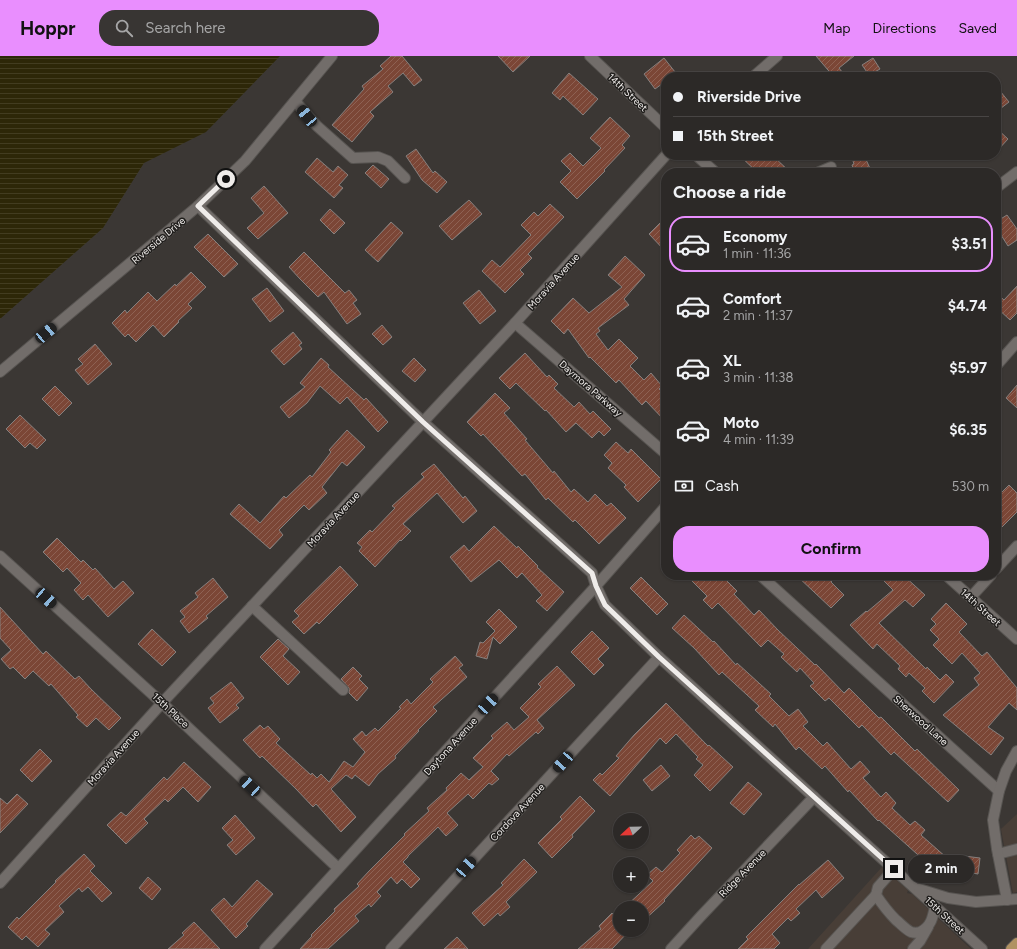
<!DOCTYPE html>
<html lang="en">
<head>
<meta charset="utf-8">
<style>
	body { margin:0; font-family:Figtree,sans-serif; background:#383533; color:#f1f3f6; height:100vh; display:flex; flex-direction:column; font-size:15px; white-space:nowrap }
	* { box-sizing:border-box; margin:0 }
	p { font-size:13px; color:#a6a6a7 }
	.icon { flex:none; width:22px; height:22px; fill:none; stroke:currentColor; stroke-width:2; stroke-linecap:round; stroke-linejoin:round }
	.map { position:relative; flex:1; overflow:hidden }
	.side { position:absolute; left:661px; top:112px; width:340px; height:412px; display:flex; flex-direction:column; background:#2c2927; border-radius:16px; box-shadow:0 1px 3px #0004,0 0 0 1px #484544 }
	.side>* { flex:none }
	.guide { position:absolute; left:661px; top:16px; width:340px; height:88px; border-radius:16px; box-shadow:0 1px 3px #0004,0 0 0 1px #484544; display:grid; align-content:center; height:88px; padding:0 12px; background:#2c2927 }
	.needle { width:26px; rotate:248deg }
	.controls { position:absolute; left:613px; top:757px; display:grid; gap:8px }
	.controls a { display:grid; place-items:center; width:36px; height:36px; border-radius:50%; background:#2c2927; box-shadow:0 1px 3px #0004,0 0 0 1px #484544; font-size:20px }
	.end { position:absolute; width:18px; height:18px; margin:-9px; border:5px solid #efecea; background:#111; box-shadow:0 0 0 2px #111 }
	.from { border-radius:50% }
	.bubble { position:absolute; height:28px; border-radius:14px; background:#2c2927; box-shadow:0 1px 3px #0004,0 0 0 1px #484544; font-size:13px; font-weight:700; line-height:28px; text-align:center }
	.car { position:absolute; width:12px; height:24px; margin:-12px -6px; border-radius:5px; box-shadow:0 0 3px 1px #0007; background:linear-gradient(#222 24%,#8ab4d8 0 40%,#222 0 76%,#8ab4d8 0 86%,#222 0) }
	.guide b { display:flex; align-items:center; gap:14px; height:38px; font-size:15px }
	.guide b+b { border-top:1px solid #484544 }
	.guide i { width:10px; height:10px; background:#f1f3f6 }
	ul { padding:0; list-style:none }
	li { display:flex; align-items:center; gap:12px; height:56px; margin:0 8px 6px; padding:0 4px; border:2px solid transparent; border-radius:16px }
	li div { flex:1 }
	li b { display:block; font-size:15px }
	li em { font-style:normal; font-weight:700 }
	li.on { border-color:#e98efe }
	li>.icon { width:36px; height:36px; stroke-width:1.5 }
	h2 { padding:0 12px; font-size:18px; line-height:48px }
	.pay { display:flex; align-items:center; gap:10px; height:44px; padding:0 12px; font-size:15px }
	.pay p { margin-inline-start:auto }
	.primary-button { display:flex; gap:8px; margin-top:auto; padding:8px 12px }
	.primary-button a { flex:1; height:46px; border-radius:16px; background:#e98efe; color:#111; font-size:16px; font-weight:700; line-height:46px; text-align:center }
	header { display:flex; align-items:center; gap:24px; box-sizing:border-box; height:56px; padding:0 20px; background:#e98efe; color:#111 }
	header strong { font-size:19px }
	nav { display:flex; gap:22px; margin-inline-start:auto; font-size:14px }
	.search { width:280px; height:36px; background:#383533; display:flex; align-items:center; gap:10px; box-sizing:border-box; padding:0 14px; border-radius:16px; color:#a6a6a7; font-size:15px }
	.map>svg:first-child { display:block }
	.built { fill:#483e37 }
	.water { fill:url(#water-rules) }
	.building { fill:url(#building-hatch); stroke:#86807e }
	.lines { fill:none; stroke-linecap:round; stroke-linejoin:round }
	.minor-casing { stroke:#575451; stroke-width:12 }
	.major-casing { stroke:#575451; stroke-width:12 }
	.minor { stroke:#726d6a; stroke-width:10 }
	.major { stroke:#b19262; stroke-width:10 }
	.route { stroke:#efecea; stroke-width:5 }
	.labels { text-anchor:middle; stroke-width:3; stroke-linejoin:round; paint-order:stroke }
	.street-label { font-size:10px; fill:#efecea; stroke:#211f1d }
</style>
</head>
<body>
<header>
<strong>Hoppr</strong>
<div class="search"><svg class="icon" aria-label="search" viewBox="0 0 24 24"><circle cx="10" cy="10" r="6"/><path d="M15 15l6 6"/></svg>Search here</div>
<nav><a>Map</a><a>Directions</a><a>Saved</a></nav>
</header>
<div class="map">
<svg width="1017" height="893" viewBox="0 0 1017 893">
	<defs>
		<pattern id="water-rules" width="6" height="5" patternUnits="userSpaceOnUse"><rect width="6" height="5" fill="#2d2708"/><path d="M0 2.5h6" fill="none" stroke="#423c20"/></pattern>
		<pattern id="building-hatch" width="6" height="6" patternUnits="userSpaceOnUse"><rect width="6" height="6" fill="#7b4636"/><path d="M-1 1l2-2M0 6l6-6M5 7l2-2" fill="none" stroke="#8e6153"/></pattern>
	</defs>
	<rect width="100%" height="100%" fill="#3b3734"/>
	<g class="built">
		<polygon points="1017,758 1017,836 1013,837 1001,773"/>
		<polygon points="882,811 908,834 907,837 912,838 971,893 808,893"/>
	</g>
	<polygon class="water" points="0,0 280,0 206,76 144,107 103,172 0,263"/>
	<g class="building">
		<polygon points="391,0 402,0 422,24 414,30 403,17 388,30 393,36 370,56 374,60 352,86 332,69 364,33 362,30 383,13 380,10"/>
		<polygon points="498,0 530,0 513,16"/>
		<polygon points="816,0 854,0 839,12 846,21 834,21"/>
		<polygon points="664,2 679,21 666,21 666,25 655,33 644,18"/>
		<polygon points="873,2 880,13 869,19 862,9"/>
		<polygon points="569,17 598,43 583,59 563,40 560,44 552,37"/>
		<polygon points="996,30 1009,46 996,56"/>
		<polygon points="610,61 630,80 622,89 625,92 604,114 605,115 577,143 560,126 571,115 561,105 570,97 583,110 601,92 590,82"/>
		<polygon points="996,72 1008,83 996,96"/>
		<polygon points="416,93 433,117 435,115 447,126 437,137 422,124 406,100"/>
		<polygon points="739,99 772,99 791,117 758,117"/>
		<polygon points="851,99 864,99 872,117 855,117 852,109 854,108"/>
		<polygon points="317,102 333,116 338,110 348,119 339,129 343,132 334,142 305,116"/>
		<polygon points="373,109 389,123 381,132 365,117"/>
		<polygon points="264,130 288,157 258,183 247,172 264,157 251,142"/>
		<polygon points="469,144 482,158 452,184 439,170"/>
		<polygon points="550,148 564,161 528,198 532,202 520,214 524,218 505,237 482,215 492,204 500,211 531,179 521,169 534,156 538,160"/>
		<polygon points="330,153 345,167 334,178 320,164"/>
		<polygon points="1007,159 1017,173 1017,184 1008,190 996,171 996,166"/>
		<polygon points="391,166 403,177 378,206 365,194"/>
		<polygon points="660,167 666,173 666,196 649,178"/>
		<polygon points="208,178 238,208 224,221 194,191"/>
		<polygon points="304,196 345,237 349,234 357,244 353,247 361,258 347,268 324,236 318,241 300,223 289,211"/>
		<polygon points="625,200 645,219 624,243 629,249 598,272 600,275 596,278 608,294 619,283 638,302 630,310 644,324 651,317 662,330 659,333 666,340 666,366 646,345 642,349 619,324 616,327 590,301 589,302 568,273 564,278 551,265 573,242 589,257 622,231 608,219"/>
		<polygon points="191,216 206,231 188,248 192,252 178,265 179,266 164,281 153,269 136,286 128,278 125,281 112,267 125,254 127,257 148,236 157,245 175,228 176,230"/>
		<polygon points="1017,230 1017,257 1010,264 996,251 996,237 1004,244"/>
		<polygon points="267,232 284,255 270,266 252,243"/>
		<polygon points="479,234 496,255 480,268 463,247"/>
		<polygon points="382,269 392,281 383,289 372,278"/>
		<polygon points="293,276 302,287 299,289 302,293 284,309 271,295"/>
		<polygon points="95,288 112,308 88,329 75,314 83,308 78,303"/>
		<polygon points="525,297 547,321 549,319 558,328 554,332 574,351 579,346 590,358 593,355 611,373 604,380 599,375 592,382 576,367 566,376 546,354 545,355 516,327 510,333 499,322"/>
		<polygon points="321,302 329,309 328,311 364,344 366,342 388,366 378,376 347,341 340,348 320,330 307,347 289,362 280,351 305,331 300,327"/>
		<polygon points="414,302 426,314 415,326 402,315"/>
		<polygon points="1017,329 1017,352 1006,342"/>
		<polygon points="55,330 72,347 59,360 42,343"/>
		<polygon points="495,337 510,352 504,357 527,383 525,384 553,417 554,415 571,436 574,433 588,446 595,438 607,450 611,447 626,462 599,488 575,464 573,466 548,442 546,444 525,418 522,420 483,378 481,380 467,366"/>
		<polygon points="20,359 46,384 37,393 30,387 25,392 6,373"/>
		<polygon points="347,374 365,391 347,410 342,406 322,431 327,437 309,454 304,449 279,474 283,479 270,493 230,458 239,448 260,467 284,440 286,442 310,419 312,421 331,396 329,394"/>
		<polygon points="616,386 628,397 631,393 661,423 638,446 624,431 626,429 608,412 612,407 604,399"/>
		<polygon points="434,408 463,442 465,440 477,455 463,467 437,437 403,468 411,475 401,485 400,484 375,511 359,495 362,491 357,487 370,474 372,476 395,452 392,450 424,421 421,418"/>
		<polygon points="1009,429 1017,437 1017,456 996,477 996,442"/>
		<polygon points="494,470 517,492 518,490 538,510 537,511 564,536 547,555 536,545 542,539 522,517 517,522 499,504 471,526 450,501 464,489 469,495"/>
		<polygon points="57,482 81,506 83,504 93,514 95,512 114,533 123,525 134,537 108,561 88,539 83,544 74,534 81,527 67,512 63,516 43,496"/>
		<polygon points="340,510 358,529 319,568 317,566 304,578 292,566 299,560 294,555"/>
		<polygon points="686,519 721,519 737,535 734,538 754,559 759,554 778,574 815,609 816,608 844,637 849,632 879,662 881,661 915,695 917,693 959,734 948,746 894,696 891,699 862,669 859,672 829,642 825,645 810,630 814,627 800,612 797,616 781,601 784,598 768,584 761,591 718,547 712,553 703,544 707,540"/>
		<polygon points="796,519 838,519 831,526 844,539 831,552"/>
		<polygon points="878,519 903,519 925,539 913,551 905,544 879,567 926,613 927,611 940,624 946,618 954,626 934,647 922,635 925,632 909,617 906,621 898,613 900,610 877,588 873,593 850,569 866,555 867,556 893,534"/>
		<polygon points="641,521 668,548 657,559 630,532"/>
		<polygon points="213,522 228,541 206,560 208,562 189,577 180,565 185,561 180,555 198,541 195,537"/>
		<polygon points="946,547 967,568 959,576 982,600 987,596 1017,632 1017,654 1009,647 988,671 1004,682 991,699 943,659 979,629 974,622 980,617 962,597 952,608 933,589 939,583 930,574 936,568 931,563"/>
		<polygon points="0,551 43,598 46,595 75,623 79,620 91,633 121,662 109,674 96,662 87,671 76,661 78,659 51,628 49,630 33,615 25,623 13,611 10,613 1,603 11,594 0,582"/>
		<polygon points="499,553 517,571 500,588 493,581 487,603 476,600 480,586 483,587 495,575 486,566"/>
		<polygon points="684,559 713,586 714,585 736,609 737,607 771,638 769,640 789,660 798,653 808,666 803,670 823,690 827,686 851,713 860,705 870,716 863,722 881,741 886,736 896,747 892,752 910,769 915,765 925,774 921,779 947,802 936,815 879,764 878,765 849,734 848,736 825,710 822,713 799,691 796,694 775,668 773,671 755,654 759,650 722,616 719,619 694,592 672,572"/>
		<polygon points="152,573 176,596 162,610 138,588"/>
		<polygon points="592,575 609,592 598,603 604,609 594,619 571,596"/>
		<polygon points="278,583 289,593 283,600 300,616 288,629 260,601"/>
		<polygon points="455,600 463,609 459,612 467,621 433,651 437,655 418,674 419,675 395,700 396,702 378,718 369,730 355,719 352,723 346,719 331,733 356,761 341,776 316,748 313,751 296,733 262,700 260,702 243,684 260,669 264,673 268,670 280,683 276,687 311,719 312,717 317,722 321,718 329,726 344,705 353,711 365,696 353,683 362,675 366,680 375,672 378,675 401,652 399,651 407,643 411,648 433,626 430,623"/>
		<polygon points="557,610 575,629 537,664 544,672 538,678 536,676 509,700 507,698 491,715 499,723 492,729 489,727 473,743 468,738 447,757 458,769 446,780 438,771 408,800 408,801 403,806 420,823 411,832 402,823 397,828 391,821 377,836 381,840 371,851 369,848 355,860 359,865 328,893 300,893 312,880 311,879 335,855 334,853 359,830 357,828 369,815 405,779 404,778 429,755 427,752 447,734 446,732 461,717 469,724 483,711 473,702 493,682 491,680 507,666 514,674 529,661 520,652 541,631 538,628"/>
		<polygon points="353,611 362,620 359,623 368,632 357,645 349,637 349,632 341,623"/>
		<polygon points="231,626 244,642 236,649 239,652 220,667 208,652 214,647 210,642"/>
		<polygon points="666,647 708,690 709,689 733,711 710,735 694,719 703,709 696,703 698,701 676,678 666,688 660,682 610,740 593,724 600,717 602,719 619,702 616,700 634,679"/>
		<polygon points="40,693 52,705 32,726 20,714"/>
		<polygon points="184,706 211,731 198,746 183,731 168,746 165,743 144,763 148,767 126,788 107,769 121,756 126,760 164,721 167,724"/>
		<polygon points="661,709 670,720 652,735 643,724"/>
		<polygon points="748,726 762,738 744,759 730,747"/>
		<polygon points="17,738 28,748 0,777 0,742 7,748"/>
		<polygon points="580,740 595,755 572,779 573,781 552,802 538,787 562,763 560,761"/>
		<polygon points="235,759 255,782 236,799 227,789 233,784 222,772"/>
		<polygon points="691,779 695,783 699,780 712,792 664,844 665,845 642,866 642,852 624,852 653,825 647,819 656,811 662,816 680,797 677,794"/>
		<polygon points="84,798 95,810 90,815 112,837 102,846 88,831 82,836 79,832 59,850 64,856 45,874 50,878 38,891 26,880 22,884 8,871 17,861 19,863 56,826 55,825"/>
		<polygon points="956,799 980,802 978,818 953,814"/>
		<polygon points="524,803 537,816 506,846 510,851 500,860 498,857 484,870 472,857 503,829 501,827"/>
		<polygon points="828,804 844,822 822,842 816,834 796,853 800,857 791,865 788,862 772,878 780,887 774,893 738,893 748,883 746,881 799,828 799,829"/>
		<polygon points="148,821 161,833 152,844 139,832"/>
		<polygon points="257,824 273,838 246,868 248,870 236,882 211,854 224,842 232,851"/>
		<polygon points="620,856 620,874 630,874 612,893 578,893 601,873 599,870 612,857 615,860"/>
		<polygon points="194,866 220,893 168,893 184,879 182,877"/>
		<polygon points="457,881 468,893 444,893"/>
	</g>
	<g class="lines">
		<defs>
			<g id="minor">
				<polyline points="590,0 666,72"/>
				<polyline points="753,21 777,0"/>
				<polyline points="295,45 317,70 353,102 378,101 388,105 405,122"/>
				<polyline points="696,99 716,117"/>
				<polyline points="817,117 831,111"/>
				<polyline points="996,132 1017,116"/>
				<polyline points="198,150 423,366 592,517 596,530 605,549 659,601 982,893"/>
				<polyline points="515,267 666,398"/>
				<polyline points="996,310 1017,286"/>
				<polyline points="0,316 198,150 245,105 332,0"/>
				<polyline points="0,500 162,647 338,812"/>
				<polyline points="996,513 1017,490"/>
				<polyline points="760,519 999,735"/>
				<polyline points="946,519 1017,583"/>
				<polyline points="971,541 991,519"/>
				<polyline points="252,550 343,634"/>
				<polyline points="998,798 1017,793"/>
				<path d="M 894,813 L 878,831 L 876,839 C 882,848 888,856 896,864 C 901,868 905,873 911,876 C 914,877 917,877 920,876 C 931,871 933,861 935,850"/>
				<polyline points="0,827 162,647 515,267 666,99"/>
				<polyline points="919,833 948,842 976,846 1017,843"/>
				<polyline points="1007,844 997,793 993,764 999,735 1006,715 1017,695"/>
				<polyline points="265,893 596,530 666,450"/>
				<polyline points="391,893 659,601"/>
				<polyline points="671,893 701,860 814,741"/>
				<polyline points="826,893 876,839"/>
				<polyline points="913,893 920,885 928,871"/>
			</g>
			<polyline id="major" points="1011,893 1017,887"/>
		</defs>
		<use href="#minor" class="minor-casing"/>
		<use href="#major" class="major-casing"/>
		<use href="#minor" class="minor"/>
		<use href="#major" class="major"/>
	</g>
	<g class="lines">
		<polyline class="route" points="226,123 198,150 423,366 592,517 596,530 605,549 659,601 894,813"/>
	</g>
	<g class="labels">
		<g class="street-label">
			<text transform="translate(628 36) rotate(43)" y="4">14th Street</text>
			<text transform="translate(158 184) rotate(-40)" y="4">Riverside Drive</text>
			<text transform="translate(553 225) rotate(-48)" y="4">Moravia Avenue</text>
			<text transform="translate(591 332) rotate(41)" y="4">Daymora Parkway</text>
			<text transform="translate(333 463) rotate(-47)" y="4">Moravia Avenue</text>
			<text transform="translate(981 551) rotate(42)" y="4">14th Street</text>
			<text transform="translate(171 654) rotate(43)" y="4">15th Place</text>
			<text transform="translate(921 664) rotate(42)" y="4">Sherwood Lane</text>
			<text transform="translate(450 690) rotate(-48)" y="4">Daytona Avenue</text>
			<text transform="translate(113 701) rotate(-48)" y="4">Moravia Avenue</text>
			<text transform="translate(517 756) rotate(-47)" y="4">Cordova Avenue</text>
			<text transform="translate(742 817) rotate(-46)" y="4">Ridge Avenue</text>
			<text transform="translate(945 859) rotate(43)" y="4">15th Street</text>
		</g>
	</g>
</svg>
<div class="controls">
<a><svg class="needle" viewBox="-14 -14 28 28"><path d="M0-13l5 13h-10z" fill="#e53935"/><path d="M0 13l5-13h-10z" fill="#a6a6a7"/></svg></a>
<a>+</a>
<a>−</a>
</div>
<i class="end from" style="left:226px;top:123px"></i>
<i class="end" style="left:894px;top:813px"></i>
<div class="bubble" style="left:908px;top:799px;width:66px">2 min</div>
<i class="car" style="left:307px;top:60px;rotate:321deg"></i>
<i class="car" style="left:46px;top:277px;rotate:50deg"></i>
<i class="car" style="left:46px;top:542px;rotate:132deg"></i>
<i class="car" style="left:488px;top:648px;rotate:43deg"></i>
<i class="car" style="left:563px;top:706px;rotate:222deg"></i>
<i class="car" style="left:250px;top:730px;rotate:313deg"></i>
<i class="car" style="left:466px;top:811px;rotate:42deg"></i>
<div class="guide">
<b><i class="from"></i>Riverside Drive</b>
<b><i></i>15th Street</b>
</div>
<section class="side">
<h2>Choose a ride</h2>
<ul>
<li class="on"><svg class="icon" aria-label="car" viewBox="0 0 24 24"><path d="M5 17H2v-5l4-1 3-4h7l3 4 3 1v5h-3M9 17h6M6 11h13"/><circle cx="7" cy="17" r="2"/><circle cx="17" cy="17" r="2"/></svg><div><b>Economy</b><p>1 min · 11:36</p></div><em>$3.51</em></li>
<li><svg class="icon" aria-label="car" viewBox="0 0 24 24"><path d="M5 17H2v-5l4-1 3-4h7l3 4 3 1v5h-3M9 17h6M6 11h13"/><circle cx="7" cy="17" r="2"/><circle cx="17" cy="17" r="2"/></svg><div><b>Comfort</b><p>2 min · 11:37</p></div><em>$4.74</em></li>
<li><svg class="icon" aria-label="car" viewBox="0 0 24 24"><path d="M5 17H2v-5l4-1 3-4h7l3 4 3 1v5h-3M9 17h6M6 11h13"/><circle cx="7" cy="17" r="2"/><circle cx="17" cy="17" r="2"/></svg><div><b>XL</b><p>3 min · 11:38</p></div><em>$5.97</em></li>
<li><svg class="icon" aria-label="car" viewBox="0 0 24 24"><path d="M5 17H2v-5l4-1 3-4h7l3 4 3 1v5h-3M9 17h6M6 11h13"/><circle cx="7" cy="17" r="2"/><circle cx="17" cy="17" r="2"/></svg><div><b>Moto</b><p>4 min · 11:39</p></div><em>$6.35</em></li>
</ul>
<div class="pay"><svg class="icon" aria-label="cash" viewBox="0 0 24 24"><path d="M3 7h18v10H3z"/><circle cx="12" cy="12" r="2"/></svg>Cash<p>530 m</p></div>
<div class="primary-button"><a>Confirm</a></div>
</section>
</div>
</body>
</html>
